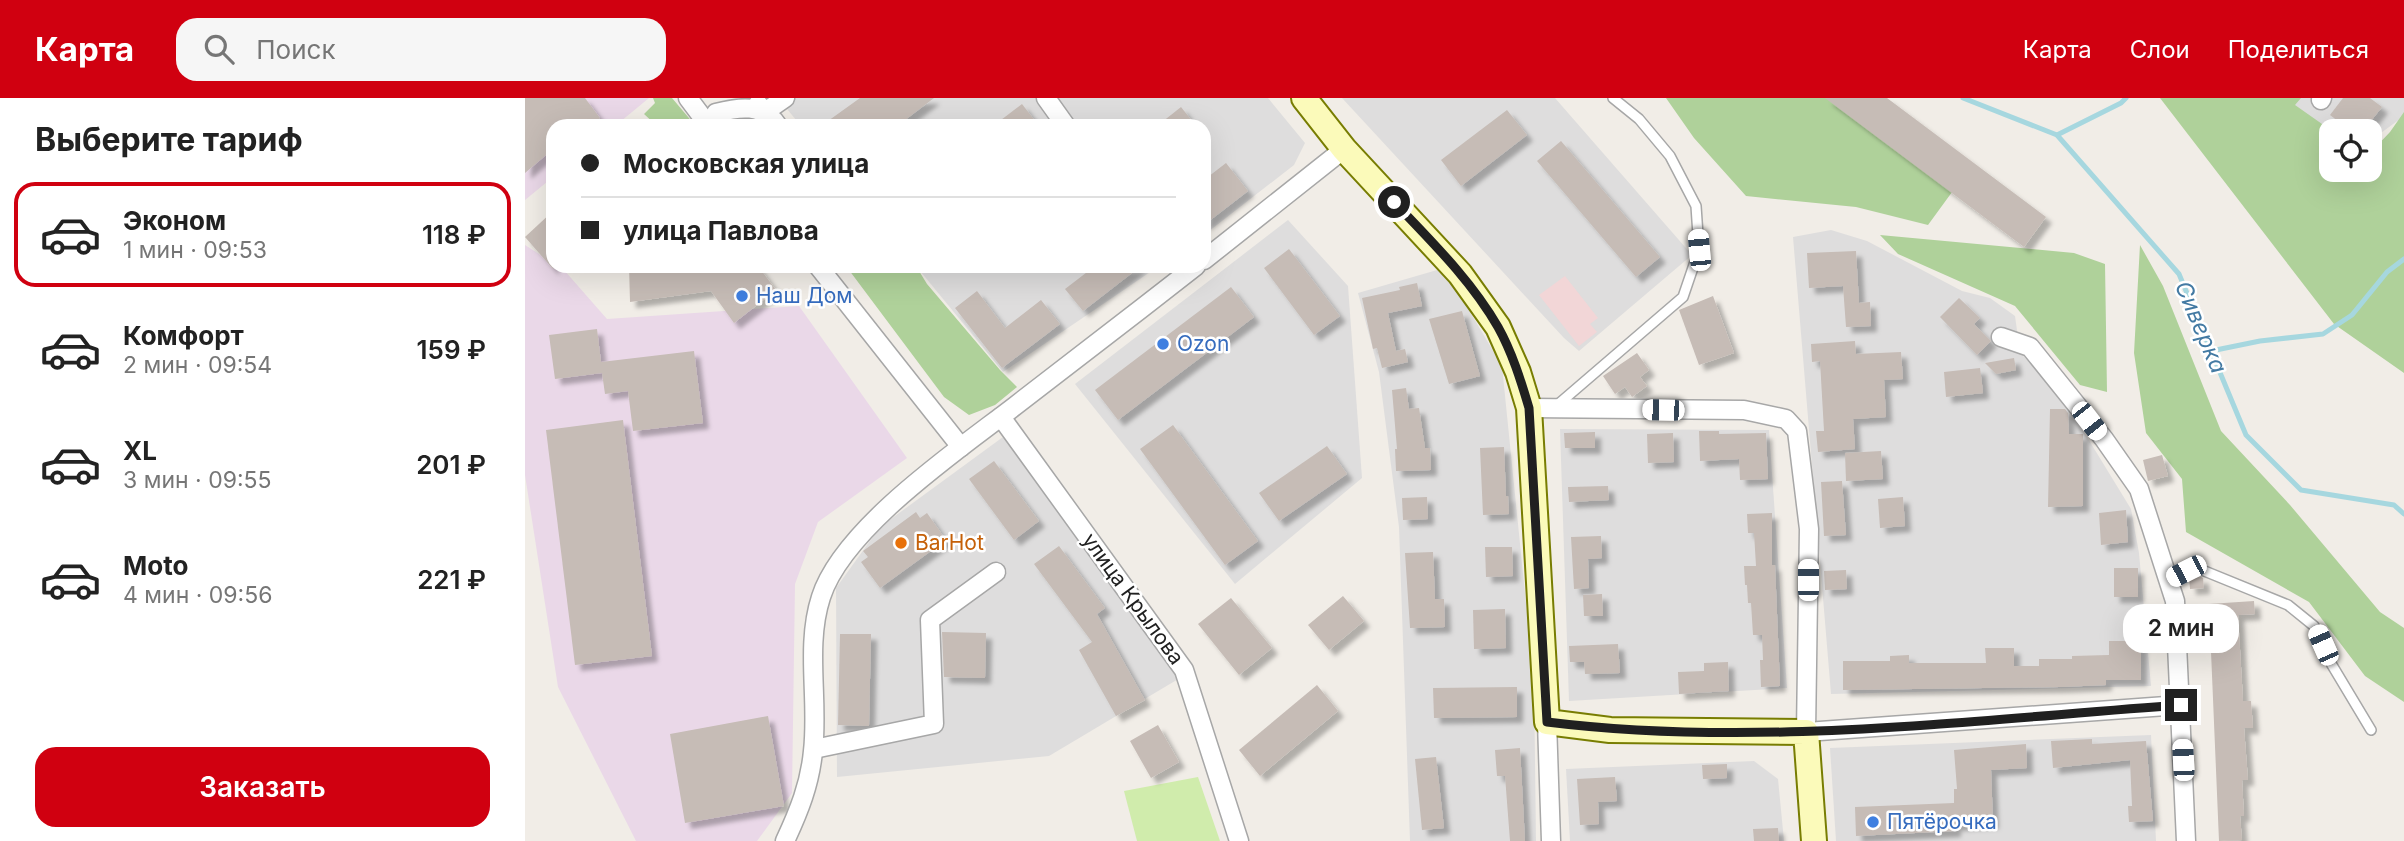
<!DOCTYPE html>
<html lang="ru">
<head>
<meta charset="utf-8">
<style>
	body { margin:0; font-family:Inter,sans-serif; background:#f6f6f6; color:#222; height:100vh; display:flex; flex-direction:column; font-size:26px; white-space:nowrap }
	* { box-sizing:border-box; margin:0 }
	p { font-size:23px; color:#767676 }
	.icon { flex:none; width:38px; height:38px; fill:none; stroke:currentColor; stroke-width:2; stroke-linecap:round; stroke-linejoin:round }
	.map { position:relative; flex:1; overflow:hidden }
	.side { display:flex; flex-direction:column; background:#fff; width:525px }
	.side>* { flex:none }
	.banner { position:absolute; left:21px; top:21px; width:665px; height:154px; border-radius:21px; box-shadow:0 7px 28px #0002; display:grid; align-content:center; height:154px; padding:0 35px; background:#fff }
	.buttons { position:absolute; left:1794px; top:21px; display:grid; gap:14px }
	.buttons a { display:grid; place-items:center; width:63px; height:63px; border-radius:14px; background:#fff; box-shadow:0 7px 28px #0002; font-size:35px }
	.end { position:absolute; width:32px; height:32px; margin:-16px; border:9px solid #202020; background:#fff; box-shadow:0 0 0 4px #fff }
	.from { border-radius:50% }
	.bubble { position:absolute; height:49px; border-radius:21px; background:#fff; box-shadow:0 7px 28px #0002; font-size:23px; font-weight:600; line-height:49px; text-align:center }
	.car { position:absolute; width:21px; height:42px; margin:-21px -10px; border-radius:9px; box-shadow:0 0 5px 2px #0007; background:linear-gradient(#fff 24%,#345 0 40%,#fff 0 76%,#345 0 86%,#fff 0) }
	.banner b { display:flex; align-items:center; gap:24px; height:66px; font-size:26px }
	.banner b+b { border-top:2px solid #e0e0e0 }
	.banner i { width:18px; height:18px; background:#222 }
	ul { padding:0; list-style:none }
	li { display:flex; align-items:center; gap:21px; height:105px; margin:0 14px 10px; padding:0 21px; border:4px solid transparent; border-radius:21px }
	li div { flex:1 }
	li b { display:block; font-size:26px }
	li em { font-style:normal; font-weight:600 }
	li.on { border-color:#d00010 }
	li>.icon { width:63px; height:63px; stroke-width:1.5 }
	h2 { padding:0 35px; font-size:32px; line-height:84px }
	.action { display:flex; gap:14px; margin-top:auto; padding:14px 35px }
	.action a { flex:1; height:80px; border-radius:21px; background:#d00010; color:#fff; font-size:28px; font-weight:600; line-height:80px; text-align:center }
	header { display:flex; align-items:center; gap:42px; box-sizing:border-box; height:98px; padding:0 35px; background:#d00010; color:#fff }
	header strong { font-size:33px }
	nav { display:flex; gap:38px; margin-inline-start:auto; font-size:24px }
	.search { width:490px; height:63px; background:#f6f6f6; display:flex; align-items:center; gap:18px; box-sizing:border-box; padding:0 24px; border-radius:21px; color:#767676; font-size:26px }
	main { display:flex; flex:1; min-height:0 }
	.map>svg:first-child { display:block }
	.residential { fill:#dedddd }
	.commercial { fill:#f2d6d7 }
	.industrial { fill:#ead8e8 }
	.grass { fill:#d0ecac }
	.forest { fill:#afd19a }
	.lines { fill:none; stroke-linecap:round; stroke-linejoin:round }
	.stream { stroke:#a6d7df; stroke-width:5 }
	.building { fill:#c6bcb6; filter:url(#shadow) }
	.lane-casing { stroke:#a7a7a7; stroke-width:12 }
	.street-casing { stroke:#a7a7a7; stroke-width:21 }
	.secondary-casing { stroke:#787d02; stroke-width:28 }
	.lane { stroke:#fff; stroke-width:9 }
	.street { stroke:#fff; stroke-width:18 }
	.secondary { stroke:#fbfaba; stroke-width:24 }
	.route { stroke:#202020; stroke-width:9 }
	.shop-dot { fill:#3f7fe0; stroke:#fff; stroke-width:2.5 }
	.food-dot { fill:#e8710a; stroke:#fff; stroke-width:2.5 }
	.labels { text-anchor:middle; stroke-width:5; stroke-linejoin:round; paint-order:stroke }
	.shop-label { font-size:21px; fill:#366cbe; stroke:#fff; text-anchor:start }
	.food-label { font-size:21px; fill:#c56008; stroke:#fff; text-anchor:start }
	.street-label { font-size:21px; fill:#202020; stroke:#fff }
	.water-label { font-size:23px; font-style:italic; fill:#437aa3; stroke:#fff }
</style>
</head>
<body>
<header>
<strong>Карта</strong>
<div class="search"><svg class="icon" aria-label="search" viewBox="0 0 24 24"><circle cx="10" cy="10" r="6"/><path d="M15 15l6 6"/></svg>Поиск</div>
<nav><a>Карта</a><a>Слои</a><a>Поделиться</a></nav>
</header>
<main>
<section class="side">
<h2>Выберите тариф</h2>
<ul>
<li class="on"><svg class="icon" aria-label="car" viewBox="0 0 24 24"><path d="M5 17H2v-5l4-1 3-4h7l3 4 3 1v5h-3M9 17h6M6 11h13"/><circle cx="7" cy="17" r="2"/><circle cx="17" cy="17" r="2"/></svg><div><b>Эконом</b><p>1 мин · 09:53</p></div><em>118 ₽</em></li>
<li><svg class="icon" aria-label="car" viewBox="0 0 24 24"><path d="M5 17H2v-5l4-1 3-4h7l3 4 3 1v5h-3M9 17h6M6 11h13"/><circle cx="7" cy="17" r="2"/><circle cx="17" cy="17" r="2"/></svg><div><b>Комфорт</b><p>2 мин · 09:54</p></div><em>159 ₽</em></li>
<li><svg class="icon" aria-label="car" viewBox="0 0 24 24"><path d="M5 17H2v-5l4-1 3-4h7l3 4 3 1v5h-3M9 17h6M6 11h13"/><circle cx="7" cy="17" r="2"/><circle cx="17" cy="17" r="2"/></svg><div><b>XL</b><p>3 мин · 09:55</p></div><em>201 ₽</em></li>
<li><svg class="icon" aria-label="car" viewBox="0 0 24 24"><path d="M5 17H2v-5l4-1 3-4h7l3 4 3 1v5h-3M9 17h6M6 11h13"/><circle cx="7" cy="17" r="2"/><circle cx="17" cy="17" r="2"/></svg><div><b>Moto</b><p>4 мин · 09:56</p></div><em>221 ₽</em></li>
</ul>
<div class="action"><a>Заказать</a></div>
</section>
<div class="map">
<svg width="1879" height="743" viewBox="0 0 1879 743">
	<defs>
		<filter id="shadow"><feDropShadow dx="6" dy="6" stdDeviation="2" flood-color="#0004"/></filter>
	</defs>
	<rect width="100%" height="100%" fill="#f1ede7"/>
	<g class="residential">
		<polygon points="253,0 743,0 780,45 769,67 679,137 679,28 276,28"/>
		<polygon points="817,0 1030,0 1167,157 1054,253 1039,240"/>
		<polygon points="1762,0 1879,0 1879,18 1845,43 1844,33 1806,33 1806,70"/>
		<polygon points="763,122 823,188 837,380 710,486 550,286"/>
		<polygon points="1306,132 1342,143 1437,193 1465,200 1490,218 1495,254 1543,308 1606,411 1614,455 1626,588 1306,596 1268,139"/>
		<polygon points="391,168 634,168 478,274"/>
		<polygon points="919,170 977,268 1009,584 1011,743 885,743 874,429 854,274 833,195"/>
		<polygon points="1035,331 1244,332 1262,590 1044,603"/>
		<polygon points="478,339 660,577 524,658 312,679 311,490 355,429"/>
		<polygon points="1626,637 1631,743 1311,743 1305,650"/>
		<polygon points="1229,663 1253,681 1259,743 1045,743 1041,671"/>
	</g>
	<polygon class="commercial" points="1040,178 1073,220 1065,226 1072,234 1054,248 1014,197"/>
	<g class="industrial">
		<polygon points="0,0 124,0 90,28 28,28 28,79 0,102"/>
		<polygon points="0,147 28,165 28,168 39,172 82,221 274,208 382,360 293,424 270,486 267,695 232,743 111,743 33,589 0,377"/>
	</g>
	<polygon class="grass" points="673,679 695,743 612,743 599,693"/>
	<g class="forest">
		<polygon points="128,0 147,0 169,26 132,28 119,16 130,5"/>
		<polygon points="1141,0 1342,0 1430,90 1403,127 1331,109 1221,98 1169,40"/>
		<polygon points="1635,0 1776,0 1770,7 1807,33 1806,72 1844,72 1845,55 1865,34 1879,14 1879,275 1809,226"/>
		<polygon points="1355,137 1549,155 1580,166 1582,294 1555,287 1490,208 1373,156"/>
		<polygon points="1615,147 1638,188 1696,333 1765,407 1855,514 1879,530 1879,604 1840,578 1784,504 1661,434 1657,381 1621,335 1609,255"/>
		<polygon points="321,168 391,168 402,186 475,272 492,289 470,307 444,317 419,299"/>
	</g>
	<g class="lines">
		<g class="stream">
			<polyline points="1438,0 1532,37 1654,176 1721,337 1776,392 1869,407 1879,416"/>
			<polyline points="1532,37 1596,5 1601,0"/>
			<polyline points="1686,253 1735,243 1798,236 1827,217 1862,174 1879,161"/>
		</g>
	</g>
	<g class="building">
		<polygon points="0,0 60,0 75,20 65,28 28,28 28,51 0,75"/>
		<polygon points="335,0 409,0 380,22 384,28 296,28"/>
		<polygon points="1300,0 1362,0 1521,119 1499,149"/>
		<polygon points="1818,0 1845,0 1857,9 1838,33 1826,33 1805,17"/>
		<polygon points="497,6 514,28 468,28"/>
		<polygon points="656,9 671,28 632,28"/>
		<polygon points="982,12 1002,37 936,88 916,62"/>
		<polygon points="1036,43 1135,159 1111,179 1012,63"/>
		<polygon points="701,65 723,93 679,127 679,82"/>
		<polygon points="28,113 28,171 0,139"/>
		<polygon points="764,151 815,218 789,237 739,170"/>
		<polygon points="1331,153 1334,205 1345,204 1346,228 1321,229 1318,188 1284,190 1282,155"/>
		<polygon points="104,168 233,168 251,192 209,225 186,193 105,204"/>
		<polygon points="570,168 616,168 558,213 540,191"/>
		<polygon points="892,185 897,208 863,215 871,253 880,251 883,264 857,270 852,250 848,251 837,200 875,192 874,189"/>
		<polygon points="706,189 729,219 593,322 570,292"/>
		<polygon points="452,193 480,230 516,202 535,226 477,270 430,210"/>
		<polygon points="1188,198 1209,255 1174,267 1154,212"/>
		<polygon points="1434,200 1455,220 1449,226 1466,243 1452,257 1415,219"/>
		<polygon points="937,213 955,278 924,286 904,221"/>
		<polygon points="72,231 76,264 169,253 178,325 108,333 103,293 80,296 77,275 30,281 24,237"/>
		<polygon points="1330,243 1331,256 1376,254 1378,281 1359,282 1361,319 1328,321 1330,351 1293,354 1291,333 1299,333 1295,263 1287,264 1286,246"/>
		<polygon points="1112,255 1124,272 1115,279 1122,288 1107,299 1100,289 1090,296 1078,278"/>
		<polygon points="1489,260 1491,272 1471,276 1460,265"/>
		<polygon points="1455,270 1458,295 1421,299 1419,274"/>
		<polygon points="881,290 884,311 894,310 900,350 905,350 906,372 871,373 870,351 872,351 867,292"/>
		<polygon points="1525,311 1540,311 1543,315 1544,336 1558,336 1558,408 1523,409"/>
		<polygon points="98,322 127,558 50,567 21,332"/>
		<polygon points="648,327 733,443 700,467 615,351"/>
		<polygon points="1174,333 1194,333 1194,336 1241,335 1243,381 1215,382 1214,361 1175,363"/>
		<polygon points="1070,334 1070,350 1040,350 1039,335"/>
		<polygon points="1148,335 1149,364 1123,365 1122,336"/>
		<polygon points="802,348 822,376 754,423 734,395"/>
		<polygon points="979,349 981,398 983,398 984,416 958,417 955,350"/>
		<polygon points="1356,353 1358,381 1321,383 1320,355"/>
		<polygon points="1637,357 1643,378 1623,383 1618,362"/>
		<polygon points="469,363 514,423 489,442 444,381"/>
		<polygon points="1317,383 1321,437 1299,438 1296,384"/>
		<polygon points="1083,388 1084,402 1044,404 1043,389"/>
		<polygon points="902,399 903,421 878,422 877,400"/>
		<polygon points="1378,399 1380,428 1355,430 1353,401"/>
		<polygon points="1601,412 1603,444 1576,447 1574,415"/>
		<polygon points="391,414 395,420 402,415 421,442 355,490 336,464 343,459 338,453"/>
		<polygon points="1247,415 1247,467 1250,467 1255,588 1236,589 1235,562 1238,562 1237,537 1228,537 1226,505 1223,505 1222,487 1220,487 1219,468 1231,468 1229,435 1223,435 1222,416"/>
		<polygon points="1076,438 1077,460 1063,461 1064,490 1049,491 1046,439"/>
		<polygon points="534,448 580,510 572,516 620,602 591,618 554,552 567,544 509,466"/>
		<polygon points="960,449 987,449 988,478 961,479"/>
		<polygon points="908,454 910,501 919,501 920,529 885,530 880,455"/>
		<rect x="1589" y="470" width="24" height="29"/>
		<polygon points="1321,472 1322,491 1300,492 1299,473"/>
		<polygon points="1676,479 1678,480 1679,490 1665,491 1664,480"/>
		<polygon points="1077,496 1078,518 1059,518 1058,497"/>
		<polygon points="818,498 839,523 804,552 783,527"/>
		<polygon points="706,500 747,550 714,577 673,526"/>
		<polygon points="1729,503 1730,516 1713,517 1718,603 1726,603 1728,630 1719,630 1723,682 1717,682 1719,718 1715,718 1717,742 1694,743 1684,506"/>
		<polygon points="980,511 981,550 949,551 948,512"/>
		<polygon points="417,534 461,535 460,580 419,579"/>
		<polygon points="315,536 346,536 344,628 313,627"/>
		<polygon points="1584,543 1616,543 1616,582 1581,582 1581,587 1535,589 1318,592 1318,563 1365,563 1365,558 1384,557 1384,565 1461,565 1460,550 1489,550 1489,568 1514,568 1514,561 1547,561 1547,558 1584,557"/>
		<polygon points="1093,546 1095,575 1060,576 1059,564 1045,564 1044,548"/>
		<polygon points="1203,564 1204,593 1154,596 1153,574 1179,573 1179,565"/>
		<polygon points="792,587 813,613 735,678 714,652"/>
		<polygon points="992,589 992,619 909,620 908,590"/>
		<polygon points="243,618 259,708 160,725 145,636"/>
		<polygon points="633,627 654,664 626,680 605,643"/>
		<polygon points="1567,641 1567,646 1621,643 1628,723 1604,724 1603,708 1607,708 1605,662 1528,670 1526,643"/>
		<polygon points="1501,646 1502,670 1466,672 1468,725 1430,727 1430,733 1331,738 1330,709 1429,705 1429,691 1432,691 1429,652"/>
		<polygon points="995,650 1000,743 985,743 980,678 972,678 970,652"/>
		<polygon points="911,659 919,730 897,732 890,661"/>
		<polygon points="1202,666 1202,680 1178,681 1177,667"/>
		<polygon points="1090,679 1092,703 1073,704 1074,726 1055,727 1052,681"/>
		<polygon points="1253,730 1254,743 1229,743 1228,731"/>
	</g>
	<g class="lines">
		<defs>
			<g id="lane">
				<polyline points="1030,309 1158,199 1174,152 1171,108 1145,58 1114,21 1088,0"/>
				<polyline points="1643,482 1661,473 1677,472 1763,507 1789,528 1807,567 1846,632"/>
			</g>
			<g id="street">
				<polyline points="163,0 184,28"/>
				<polyline points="521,0 541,28"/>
				<polyline points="1796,2 1797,0"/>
				<polyline points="233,6 240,14 260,0"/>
				<path d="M 185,28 L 191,15 C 214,9 238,5 253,28"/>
				<polyline points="679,162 819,51"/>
				<polyline points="293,168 436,349"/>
				<polyline points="1476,239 1505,249 1579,341 1614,391 1650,503 1661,743"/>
				<polyline points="1004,310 1219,312 1261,321 1272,333 1284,431 1281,634 1655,607"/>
				<polyline points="476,319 659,572 714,743"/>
				<polyline points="1022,624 1026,743"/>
				<polyline points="289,651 409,626 405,522 471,474"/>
				<path d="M 260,743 C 274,713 285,686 288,653 C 294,602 280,548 296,499 C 318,430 433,352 490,308 C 551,261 611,215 671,168"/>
			</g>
			<polyline id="secondary" points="779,0 819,51 935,176 973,229 993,274 1004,310 1022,624 1085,632 1281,634 1289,743"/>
		</defs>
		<use href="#lane" class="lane-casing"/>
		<use href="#street" class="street-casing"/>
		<use href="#secondary" class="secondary-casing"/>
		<use href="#lane" class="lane"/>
		<use href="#street" class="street"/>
		<use href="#secondary" class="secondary"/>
	</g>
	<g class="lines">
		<path class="route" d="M 869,104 C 906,143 946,182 973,229 C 987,254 996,283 1004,310 L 1022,624 C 1232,650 1445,622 1656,607"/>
	</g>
	<g class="shop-dot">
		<circle cx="217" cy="198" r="7"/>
		<circle cx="638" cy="246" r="7"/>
		<circle cx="1348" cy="724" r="7"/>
	</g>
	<circle class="food-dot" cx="376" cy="445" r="7"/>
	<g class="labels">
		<g class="shop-label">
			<text x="231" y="205">Наш Дом</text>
			<text x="652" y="253">Ozon</text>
			<text x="1362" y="731">Пятёрочка</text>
		</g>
		<g class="food-label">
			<text x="390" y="452">BarHot</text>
		</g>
		<g class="street-label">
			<text transform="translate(608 501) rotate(54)" y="7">улица Крылова</text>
		</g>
		<g class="water-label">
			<text transform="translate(1676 229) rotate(67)" y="8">Сиверка</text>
		</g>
	</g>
</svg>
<div class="buttons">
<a><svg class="icon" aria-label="locate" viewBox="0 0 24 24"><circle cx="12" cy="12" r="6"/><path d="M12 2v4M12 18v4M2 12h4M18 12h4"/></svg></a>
</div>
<i class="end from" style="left:869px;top:104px"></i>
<i class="end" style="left:1656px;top:607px"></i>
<div class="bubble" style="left:1598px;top:506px;width:116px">2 мин</div>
<i class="car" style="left:1174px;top:152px;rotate:355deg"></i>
<i class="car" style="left:1138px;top:312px;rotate:271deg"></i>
<i class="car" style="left:1564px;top:323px;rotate:142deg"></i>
<i class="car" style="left:1661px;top:473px;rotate:243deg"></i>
<i class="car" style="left:1283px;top:482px;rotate:0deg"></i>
<i class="car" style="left:1798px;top:547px;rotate:336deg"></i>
<i class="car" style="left:1658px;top:662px;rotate:357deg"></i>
<div class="banner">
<b><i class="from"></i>Московская улица</b>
<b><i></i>улица Павлова</b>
</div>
</div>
</main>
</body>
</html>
